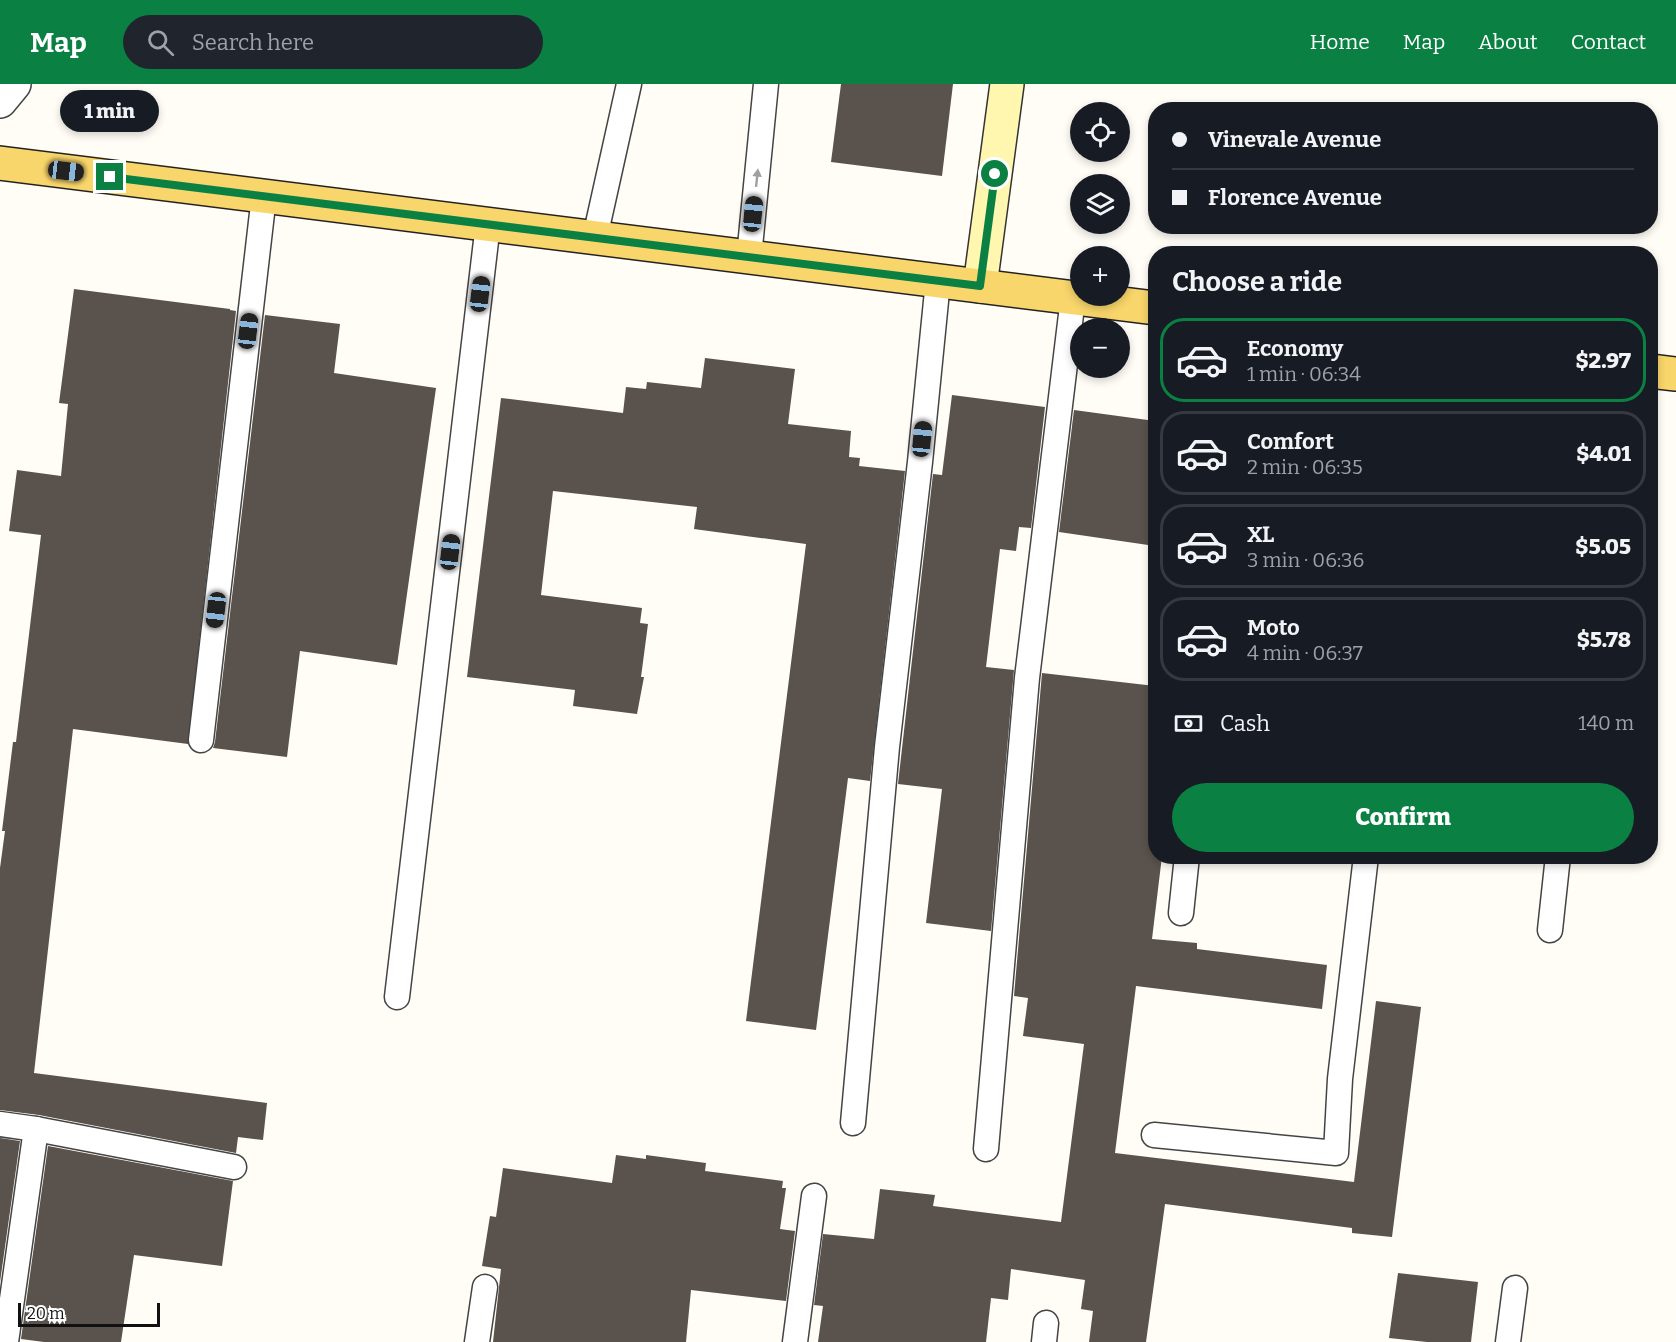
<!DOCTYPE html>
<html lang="en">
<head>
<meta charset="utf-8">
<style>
	body { margin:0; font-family:Bitter,serif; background:#20242c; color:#f1f3f6; height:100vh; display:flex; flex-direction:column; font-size:22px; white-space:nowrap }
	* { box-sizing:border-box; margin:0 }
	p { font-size:20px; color:#9ea1a6 }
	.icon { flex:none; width:33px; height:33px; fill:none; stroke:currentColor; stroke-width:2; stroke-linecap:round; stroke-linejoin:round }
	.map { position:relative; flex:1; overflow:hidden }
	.details { position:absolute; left:1148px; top:162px; width:510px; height:618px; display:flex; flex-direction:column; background:#171b24; border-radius:24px; box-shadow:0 3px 9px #0003 }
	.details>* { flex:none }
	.top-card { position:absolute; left:1148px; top:18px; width:510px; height:132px; border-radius:24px; box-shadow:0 3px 9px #0003; display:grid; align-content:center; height:132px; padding:0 24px; background:#171b24 }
	.fabs { position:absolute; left:1070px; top:18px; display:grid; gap:12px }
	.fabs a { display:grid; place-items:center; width:60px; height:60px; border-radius:50%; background:#171b24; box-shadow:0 3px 9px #0003; font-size:30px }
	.scale { position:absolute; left:18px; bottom:15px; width:142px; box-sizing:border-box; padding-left:6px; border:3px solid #111; border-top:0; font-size:16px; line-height:21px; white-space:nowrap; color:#111; -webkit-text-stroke:4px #fff; paint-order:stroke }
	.end { position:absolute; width:27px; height:27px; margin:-14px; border:8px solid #0b8043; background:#fff; box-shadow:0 0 0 3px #fff }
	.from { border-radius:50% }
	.bubble { position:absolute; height:42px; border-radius:21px; background:#171b24; box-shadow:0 3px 9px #0003; font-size:20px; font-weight:800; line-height:42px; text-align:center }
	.car { position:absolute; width:18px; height:36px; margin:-18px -9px; border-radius:8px; box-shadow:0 0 4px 2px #0007; background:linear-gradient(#222 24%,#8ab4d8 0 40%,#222 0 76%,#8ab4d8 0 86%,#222 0) }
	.top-card b { display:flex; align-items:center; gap:21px; height:57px; font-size:22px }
	.top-card b+b { border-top:2px solid #363941 }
	.top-card i { width:15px; height:15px; background:#f1f3f6 }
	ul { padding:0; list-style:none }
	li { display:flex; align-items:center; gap:18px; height:84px; margin:0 12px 9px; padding:0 12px; border:3px solid #363941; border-radius:24px }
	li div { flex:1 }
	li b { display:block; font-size:22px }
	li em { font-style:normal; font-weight:800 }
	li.selected { border-color:#0b8043 }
	li>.icon { width:54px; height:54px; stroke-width:1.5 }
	h2 { padding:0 24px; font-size:27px; line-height:72px }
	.pay { display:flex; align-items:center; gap:15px; height:66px; padding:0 24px; font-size:22px }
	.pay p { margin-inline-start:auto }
	.action { display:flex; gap:12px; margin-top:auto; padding:12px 24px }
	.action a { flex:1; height:69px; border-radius:36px; background:#0b8043; color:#fff; font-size:24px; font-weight:800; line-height:69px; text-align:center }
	header { display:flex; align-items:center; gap:36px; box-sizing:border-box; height:84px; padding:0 30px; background:#0b8043; color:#fff }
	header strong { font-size:28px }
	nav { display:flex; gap:33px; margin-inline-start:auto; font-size:21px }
	.search { width:420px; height:54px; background:#20242c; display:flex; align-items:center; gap:15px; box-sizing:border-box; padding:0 21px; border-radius:33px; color:#9ea1a6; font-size:22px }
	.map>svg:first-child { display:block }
	.building { fill:#5a524d }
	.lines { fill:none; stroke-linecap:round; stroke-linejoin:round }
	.lane-casing { stroke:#444; stroke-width:27 }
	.street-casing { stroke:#444; stroke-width:36 }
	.secondary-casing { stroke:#333; stroke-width:36 }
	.primary-casing { stroke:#222; stroke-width:36 }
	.lane { stroke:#fff; stroke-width:24 }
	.street { stroke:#fff; stroke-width:33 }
	.secondary { stroke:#fff6b0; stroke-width:33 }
	.primary { stroke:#f9d66b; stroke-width:33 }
	.oneway { fill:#a0a0a0 }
	.route { stroke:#0b8043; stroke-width:8 }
</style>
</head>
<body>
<header>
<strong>Map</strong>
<div class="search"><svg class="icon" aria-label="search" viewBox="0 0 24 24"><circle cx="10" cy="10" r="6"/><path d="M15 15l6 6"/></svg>Search here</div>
<nav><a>Home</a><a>Map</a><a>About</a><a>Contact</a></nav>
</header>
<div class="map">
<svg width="1676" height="1258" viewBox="0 0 1676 1258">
	<rect width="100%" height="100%" fill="#fffdf5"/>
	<g class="building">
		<polygon points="841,0 953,0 942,92 831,78"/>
		<polygon points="74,205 230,225 230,226 236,227 188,660 73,645 34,989 267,1019 263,1056 238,1053 236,1069 39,1031 0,1026 0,784 5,747 2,747 13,658 16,658 41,451 9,447 17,386 61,392 68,320 59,319"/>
		<polygon points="265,231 340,240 334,289 436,304 397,581 300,567 287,673 213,664 215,658"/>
		<polygon points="705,274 795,285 788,340 851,347 849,373 860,374 859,382 905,387 870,697 848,694 816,946 746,937 806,460 694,445 697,423 553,407 541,511 642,524 640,539 648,540 641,593 644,593 637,630 573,622 575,606 467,593 501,314 623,329 626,303 646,305 647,298 701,304"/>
		<polygon points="952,311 1045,323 1031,444 1019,443 1016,467 1000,465 986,583 1014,586 991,847 926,839 942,705 898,700 933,390 942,391"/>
		<polygon points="1074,326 1155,337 1155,462 1059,448"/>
		<polygon points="1042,589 1155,602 1155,772 1162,772 1152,855 1197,859 1197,865 1327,881 1322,925 1136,902 1115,1069 1354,1098 1376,917 1421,923 1392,1153 1352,1149 1352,1144 1165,1120 1146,1258 1089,1258 1093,1227 1081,1225 1085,1196 1011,1185 1008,1216 991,1214 986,1258 818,1258 823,1222 814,1221 823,1150 874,1155 880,1105 935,1111 933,1122 1061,1138 1084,960 1023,952 1028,914 1014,912"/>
		<polygon points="0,1054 20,1057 0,1198"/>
		<polygon points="48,1062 233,1097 222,1182 134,1171 121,1258 44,1258 21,1255"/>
		<polygon points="616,1071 646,1075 646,1071 706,1079 705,1087 783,1097 782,1104 786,1104 780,1145 795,1147 786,1217 691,1206 686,1258 493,1258 501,1185 482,1182 490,1132 496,1133 503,1084 612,1099"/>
		<polygon points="1398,1189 1478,1198 1471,1258 1427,1258 1389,1254"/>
	</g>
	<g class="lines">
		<defs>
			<g id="lane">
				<polyline points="595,153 629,0"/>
				<polyline points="749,173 766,0"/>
				<polyline points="201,656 264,112"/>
				<polyline points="1181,829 1187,772"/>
				<polyline points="1550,846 1558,772"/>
				<polyline points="397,913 488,140"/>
				<polyline points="853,1039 887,663 920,378 938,197"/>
				<polyline points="0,1040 36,1045 234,1083"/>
				<polyline points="1154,1051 1336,1069 1340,995 1366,772"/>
				<polyline points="986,1065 1027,594 1073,214"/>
				<polyline points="6,1258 36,1045"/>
				<polyline points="477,1258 485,1203"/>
				<polyline points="795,1258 814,1112"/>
				<polyline points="1044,1258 1046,1239"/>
				<polyline points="1508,1258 1515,1204"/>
			</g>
			<polyline id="street" points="0,17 14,0"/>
			<polyline id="secondary" points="980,202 1007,0"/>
			<g id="primary">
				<polyline points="0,79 1155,224"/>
				<polyline points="1650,287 1676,290"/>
			</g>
		</defs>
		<use href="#lane" class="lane-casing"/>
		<use href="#street" class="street-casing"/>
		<use href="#secondary" class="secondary-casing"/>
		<use href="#primary" class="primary-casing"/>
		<use href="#lane" class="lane"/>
		<use href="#street" class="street"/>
		<use href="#secondary" class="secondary"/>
		<use href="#primary" class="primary"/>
	</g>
	<defs><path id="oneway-solid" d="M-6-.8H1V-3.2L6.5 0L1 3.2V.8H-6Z" transform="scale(1.5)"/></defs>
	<use class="oneway" href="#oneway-solid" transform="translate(757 94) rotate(-84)"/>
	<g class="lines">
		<polyline class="route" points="110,93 980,202 995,90"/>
	</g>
</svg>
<div class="fabs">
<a><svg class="icon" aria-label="locate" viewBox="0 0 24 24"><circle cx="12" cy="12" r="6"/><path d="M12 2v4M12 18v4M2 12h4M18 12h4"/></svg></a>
<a><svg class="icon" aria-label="layers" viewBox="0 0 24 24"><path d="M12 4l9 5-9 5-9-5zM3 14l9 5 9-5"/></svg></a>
<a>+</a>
<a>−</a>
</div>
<div class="scale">20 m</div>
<i class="end from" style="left:995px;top:90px"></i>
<i class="end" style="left:110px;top:93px"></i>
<div class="bubble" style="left:60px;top:6px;width:99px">1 min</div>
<i class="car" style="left:66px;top:87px;rotate:97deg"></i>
<i class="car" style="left:753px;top:130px;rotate:6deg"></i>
<i class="car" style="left:480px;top:210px;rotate:7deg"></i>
<i class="car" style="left:248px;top:247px;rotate:7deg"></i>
<i class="car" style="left:922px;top:355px;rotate:6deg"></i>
<i class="car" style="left:450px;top:468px;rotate:7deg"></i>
<i class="car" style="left:216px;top:526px;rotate:187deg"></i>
<div class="top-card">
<b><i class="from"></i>Vinevale Avenue</b>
<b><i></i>Florence Avenue</b>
</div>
<section class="details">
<h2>Choose a ride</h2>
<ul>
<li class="selected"><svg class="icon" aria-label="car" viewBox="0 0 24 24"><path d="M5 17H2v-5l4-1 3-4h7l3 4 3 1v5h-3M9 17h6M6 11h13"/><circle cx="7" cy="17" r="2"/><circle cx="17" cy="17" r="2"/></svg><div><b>Economy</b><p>1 min · 06:34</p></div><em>$2.97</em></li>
<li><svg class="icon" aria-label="car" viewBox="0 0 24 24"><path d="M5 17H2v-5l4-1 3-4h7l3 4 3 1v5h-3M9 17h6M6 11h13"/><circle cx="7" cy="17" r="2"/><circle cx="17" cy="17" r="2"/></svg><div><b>Comfort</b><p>2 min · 06:35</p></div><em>$4.01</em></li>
<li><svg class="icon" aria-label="car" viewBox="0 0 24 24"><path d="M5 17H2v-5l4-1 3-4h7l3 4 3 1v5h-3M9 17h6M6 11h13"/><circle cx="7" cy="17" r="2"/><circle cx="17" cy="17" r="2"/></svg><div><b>XL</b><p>3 min · 06:36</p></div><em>$5.05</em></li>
<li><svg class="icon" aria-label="car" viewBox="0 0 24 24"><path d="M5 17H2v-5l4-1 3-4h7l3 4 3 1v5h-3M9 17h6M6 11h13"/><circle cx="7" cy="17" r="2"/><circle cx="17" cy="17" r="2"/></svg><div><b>Moto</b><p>4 min · 06:37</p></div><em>$5.78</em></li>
</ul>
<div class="pay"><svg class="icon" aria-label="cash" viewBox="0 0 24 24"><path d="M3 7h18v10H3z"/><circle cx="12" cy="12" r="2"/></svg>Cash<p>140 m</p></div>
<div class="action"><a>Confirm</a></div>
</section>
</div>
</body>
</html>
